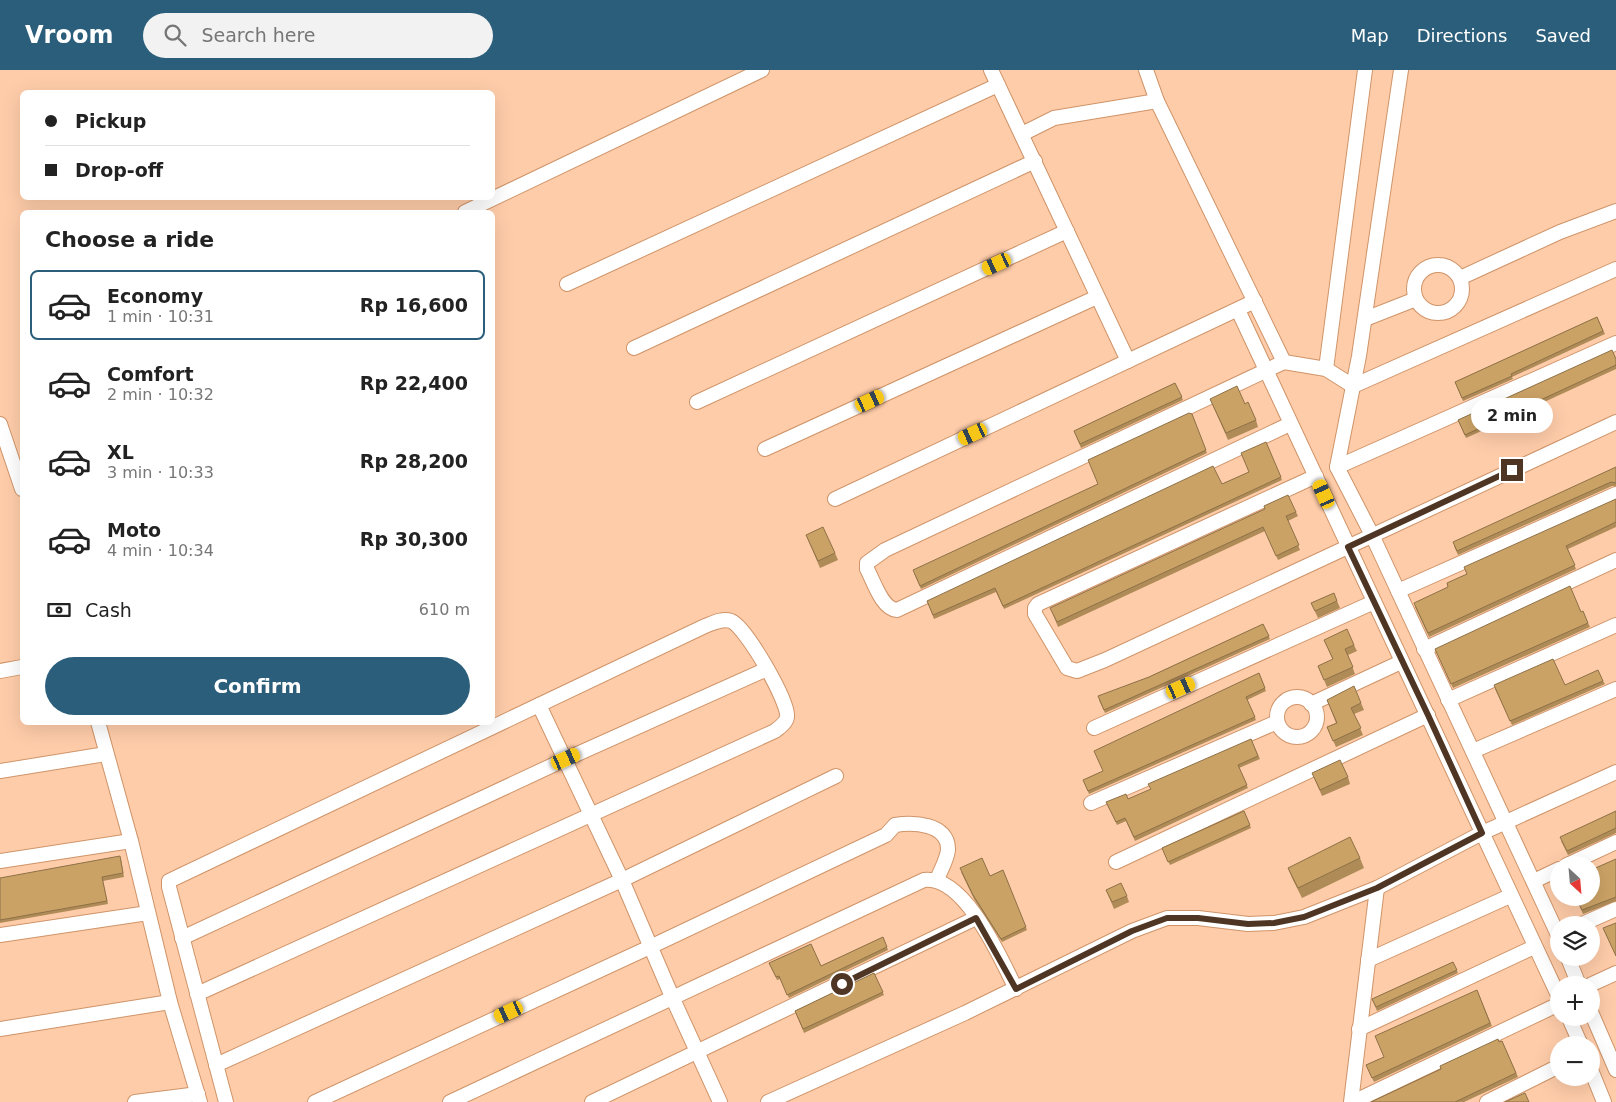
<!DOCTYPE html>
<html lang="en">
<head>
<meta charset="utf-8">
<style>
	body { margin:0; font-family:"DejaVu Sans",sans-serif; background:#f2f2f2; color:#222; height:100vh; display:flex; flex-direction:column; font-size:19px; white-space:nowrap }
	* { box-sizing:border-box; margin:0 }
	p { font-size:16px; color:#767676 }
	.icon { flex:none; width:28px; height:28px; fill:none; stroke:currentColor; stroke-width:2; stroke-linecap:round; stroke-linejoin:round }
	.map { position:relative; flex:1; overflow:hidden }
	.drawer { position:absolute; left:20px; top:140px; width:475px; height:515px; display:flex; flex-direction:column; background:#fff; border-radius:8px; box-shadow:0 5px 20px #0002 }
	.drawer>* { flex:none }
	.top-card { position:absolute; left:20px; top:20px; width:475px; height:110px; border-radius:8px; box-shadow:0 5px 20px #0002; display:grid; align-content:center; height:110px; padding:0 25px; background:#fff }
	.needle { width:32px; rotate:154deg }
	.controls { position:absolute; left:1550px; top:786px; display:grid; gap:10px }
	.controls a { display:grid; place-items:center; width:50px; height:50px; border-radius:50%; background:#fff; box-shadow:0 5px 20px #0002; font-size:25px }
	.end { position:absolute; width:22px; height:22px; margin:-11px; border:6px solid #4f3624; background:#fff; box-shadow:0 0 0 2px #fff }
	.from { border-radius:50% }
	.bubble { position:absolute; height:35px; border-radius:18px; background:#fff; box-shadow:0 5px 20px #0002; font-size:16px; font-weight:700; line-height:35px; text-align:center }
	.car { position:absolute; width:15px; height:30px; margin:-15px -8px; border-radius:6px; box-shadow:0 0 4px 1px #0007; background:linear-gradient(#f5c518 24%,#345 0 40%,#f5c518 0 76%,#345 0 86%,#f5c518 0) }
	.top-card b { display:flex; align-items:center; gap:18px; height:48px; font-size:19px }
	.top-card b+b { border-top:1px solid #e0e0e0 }
	.top-card i { width:12px; height:12px; background:#222 }
	ul { padding:0; list-style:none }
	li { display:flex; align-items:center; gap:15px; height:70px; margin:0 10px 8px; padding:0 15px; border:2px solid transparent; border-radius:8px }
	li div { flex:1 }
	li b { display:block; font-size:19px }
	li em { font-style:normal; font-weight:700 }
	li.current { border-color:#2b5e7b }
	li>.icon { width:45px; height:45px; stroke-width:1.5 }
	h2 { padding:0 25px; font-size:22px; line-height:60px }
	.pay { display:flex; align-items:center; gap:12px; height:55px; padding:0 25px; font-size:19px }
	.pay p { margin-inline-start:auto }
	.button { display:flex; gap:10px; margin-top:auto; padding:10px 25px }
	.button a { flex:1; height:58px; border-radius:30px; background:#2b5e7b; color:#fff; font-size:20px; font-weight:700; line-height:58px; text-align:center }
	header { display:flex; align-items:center; gap:30px; box-sizing:border-box; height:70px; padding:0 25px; background:#2b5e7b; color:#fff }
	header strong { font-size:24px }
	nav { display:flex; gap:28px; margin-inline-start:auto; font-size:18px }
	.search { width:350px; height:45px; background:#f2f2f2; display:flex; align-items:center; gap:12px; box-sizing:border-box; padding:0 18px; border-radius:28px; color:#767676; font-size:19px }
	.map>svg:first-child { display:block }
	.lines { fill:none; stroke-linecap:round; stroke-linejoin:round }
	.minor-casing { stroke:#cf9469; stroke-width:16 }
	.minor { stroke:#fff; stroke-width:14 }
	.wall { fill:#af8b58 }
	.building { fill:#cba266; stroke:#8e7147 }
	.route { stroke:#4f3624; stroke-width:6 }
</style>
</head>
<body>
<header>
<strong>Vroom</strong>
<div class="search"><svg class="icon" aria-label="search" viewBox="0 0 24 24"><circle cx="10" cy="10" r="6"/><path d="M15 15l6 6"/></svg>Search here</div>
<nav><a>Map</a><a>Directions</a><a>Saved</a></nav>
</header>
<div class="map">
<svg width="1616" height="1032" viewBox="0 0 1616 1032">
	<rect width="100%" height="100%" fill="#fecca9"/>
	<g class="lines">
		<defs>
			<g id="minor">
				<polyline points="991,0 1128,291"/>
				<polyline points="1146,0 1157,31 1284,292"/>
				<polyline points="1401,0 1359,286 1337,397 1372,465 1559,867"/>
				<polyline points="1022,64 1054,48 1157,31"/>
				<polyline points="465,142 762,0"/>
				<circle cx="1438" cy="219" r="24"/>
				<polyline points="1460,208 1560,162 1616,141"/>
				<polyline points="567,214 998,15"/>
				<polyline points="1238,240 1559,927"/>
				<polyline points="1365,249 1416,229"/>
				<polyline points="634,278 1035,91"/>
				<polyline points="1326,299 1365,0"/>
				<polyline points="697,332 1067,161"/>
				<polyline points="0,354 22,419"/>
				<path d="M 1290,354 L 897,540 C 882,539 874,512 867,499 L 867,493 L 885,480 L 1284,292 L 1326,299 L 1353,316 L 1616,199"/>
				<polyline points="765,379 1097,227"/>
				<polyline points="1337,397 1616,273"/>
				<polyline points="1316,406 1038,534 1035,538 1035,544 1067,598 1077,601 1105,590 1616,352"/>
				<polyline points="835,429 1255,231"/>
				<polyline points="1398,521 1616,424"/>
				<polyline points="1424,579 1616,490"/>
				<polyline points="0,601 22,597"/>
				<circle cx="1297" cy="647" r="20"/>
				<polyline points="1448,630 1616,555"/>
				<polyline points="1311,634 1401,592"/>
				<polyline points="539,635 622,810 673,929 720,1032"/>
				<polyline points="98,652 131,771 170,932 200,1032"/>
				<polyline points="1094,658 1374,532"/>
				<polyline points="1473,681 1616,619"/>
				<polyline points="0,701 106,684"/>
				<polyline points="1091,733 1277,652"/>
				<polyline points="0,791 131,771"/>
				<polyline points="1116,792 1428,645"/>
				<polyline points="1567,795 1616,772"/>
				<polyline points="1534,811 1559,799"/>
				<polyline points="1580,855 1616,839"/>
				<polyline points="0,865 148,843"/>
				<polyline points="182,868 566,689 767,599"/>
				<polyline points="1568,888 1579,915"/>
				<polyline points="1368,890 1510,826"/>
				<polyline points="1590,915 1616,903"/>
				<path d="M 197,924 L 775,661 C 780,657 786,653 787,647 C 789,632 746,557 731,551 C 722,548 713,553 705,556 L 169,811 L 169,817 L 226,1032"/>
				<polyline points="1591,942 1616,1000"/>
				<polyline points="1569,948 1581,975"/>
				<polyline points="0,959 170,932"/>
				<polyline points="1359,959 1534,877"/>
				<polyline points="216,995 622,810 836,706"/>
				<polyline points="1591,1000 1604,1032"/>
				<polyline points="135,1032 198,1024"/>
				<path d="M 315,1032 L 650,877 L 886,765 L 895,755 C 912,752 949,753 948,780 C 947,790 940,801 937,810"/>
				<path d="M 450,1032 L 924,810 C 965,805 1001,889 1016,919"/>
				<polyline points="592,1032 976,848"/>
				<polyline points="768,1032 965,943 1132,861 1167,848 1198,848 1248,854 1274,853 1304,847 1377,818 1482,763 1616,702"/>
				<polyline points="1351,1032 1377,818"/>
				<polyline points="1353,1032 1559,934"/>
				<polyline points="1487,1032 1559,996"/>
			</g>
		</defs>
		<use href="#minor" class="minor-casing"/>
		<use href="#minor" class="minor"/>
	</g>
	<g class="wall">
		<polygon points="1597,247 1605,264 1512,307 1513,309 1463,331 1455,312"/>
		<polygon points="1616,289 1616,299 1466,368 1458,350"/>
		<polygon points="1175,313 1183,330 1081,378 1074,361"/>
		<polygon points="1210,329 1245,334 1256,350 1258,357 1228,370"/>
		<polygon points="1192,344 1207,383 921,519 914,503 1098,414"/>
		<polygon points="1266,372 1282,410 1004,539 996,522 934,549 927,531 1222,414 1249,402"/>
		<polygon points="1616,397 1616,416 1612,416 1458,485 1454,476"/>
		<polygon points="1616,429 1616,457 1568,479 1576,499 1429,567 1415,537 1448,518 1467,504"/>
		<polygon points="1296,442 1298,446 1288,451 1300,480 1278,490 1265,461 1058,557 1052,542"/>
		<polygon points="806,465 835,483 838,490 820,498"/>
		<polygon points="1337,531 1340,538 1318,548 1311,533"/>
		<polygon points="1581,542 1588,553 1590,557 1453,618 1435,579"/>
		<polygon points="1263,554 1270,569 1105,643 1099,630"/>
		<polygon points="1324,570 1354,575 1357,581 1348,585 1355,604 1327,617 1318,596 1333,590"/>
		<polygon points="1259,603 1266,621 1247,630 1256,650 1089,724 1083,710 1103,701"/>
		<polygon points="1603,611 1605,614 1512,655 1495,619 1565,615"/>
		<polygon points="1327,630 1361,633 1364,640 1354,644 1363,665 1336,677 1327,657 1336,653"/>
		<polygon points="1251,669 1260,689 1239,698 1248,718 1135,771 1126,751 1117,755 1106,732 1128,729 1151,720"/>
		<polygon points="1312,703 1348,707 1350,714 1322,726"/>
		<polygon points="1244,741 1251,758 1170,795 1162,778"/>
		<polygon points="1616,741 1616,763 1568,785 1561,771"/>
		<polygon points="1360,788 1364,798 1302,828 1292,808 1288,798"/>
		<polygon points="121,789 124,807 103,811 108,834 0,853 0,808"/>
		<polygon points="1616,789 1616,831 1583,844 1576,828"/>
		<polygon points="1003,800 1027,860 1002,872 974,829 961,802 990,806"/>
		<polygon points="1106,820 1127,826 1129,832 1114,839"/>
		<polygon points="883,867 888,880 789,928 780,909 777,910 769,893 821,896"/>
		<polygon points="1453,892 1458,903 1377,941 1372,929"/>
		<polygon points="874,903 884,925 804,963 795,941"/>
		<polygon points="1477,920 1492,956 1374,1012 1366,995 1384,987"/>
		<polygon points="1502,971 1518,1007 1464,1032 1371,1032"/>
	</g>
	<g class="building">
		<polygon points="1597,247 1603,261 1511,304 1512,306 1462,328 1455,312"/>
		<polygon points="1612,280 1616,289 1616,295 1465,365 1458,350"/>
		<polygon points="1175,313 1182,327 1080,374 1074,361"/>
		<polygon points="1237,316 1245,334 1248,332 1256,350 1226,363 1210,329"/>
		<polygon points="1189,343 1192,344 1206,380 920,516 913,500 1098,414 1088,390"/>
		<polygon points="1266,372 1281,407 1003,536 995,518 933,545 927,531 1213,396 1222,414 1249,402 1241,383"/>
		<polygon points="1616,397 1616,413 1611,412 1457,481 1453,472"/>
		<polygon points="1288,425 1296,442 1286,446 1299,475 1276,486 1263,457 1057,552 1050,538 1265,439 1264,436"/>
		<polygon points="1616,429 1616,452 1566,476 1575,495 1428,563 1414,533 1448,517 1447,513 1467,504 1464,497"/>
		<polygon points="823,457 835,483 818,491 806,465"/>
		<polygon points="1570,516 1581,542 1583,541 1588,553 1451,614 1435,579"/>
		<polygon points="1334,523 1337,531 1315,541 1311,533"/>
		<polygon points="1263,554 1269,566 1104,640 1098,626 1149,607"/>
		<polygon points="1347,559 1354,575 1345,579 1353,597 1324,610 1318,596 1333,589 1324,570"/>
		<polygon points="1553,589 1565,615 1598,600 1603,611 1510,651 1494,615"/>
		<polygon points="1259,603 1265,618 1246,627 1255,647 1088,721 1083,710 1103,701 1094,681"/>
		<polygon points="1354,616 1361,633 1351,638 1361,658 1333,671 1327,657 1337,653 1327,630"/>
		<polygon points="1251,669 1258,686 1238,695 1247,715 1134,767 1125,748 1116,752 1106,732 1126,724 1128,729 1151,719 1148,714"/>
		<polygon points="1340,690 1348,707 1320,720 1312,703"/>
		<polygon points="1244,741 1250,755 1168,792 1162,778"/>
		<polygon points="1616,741 1616,758 1567,781 1560,767"/>
		<polygon points="1350,767 1360,788 1298,818 1288,798"/>
		<polygon points="120,786 123,803 102,807 107,831 0,850 0,808"/>
		<polygon points="982,788 990,806 1003,800 1026,857 1001,869 973,825 960,798"/>
		<polygon points="1616,789 1616,827 1582,840 1576,828 1591,828 1591,800"/>
		<polygon points="1121,813 1127,826 1112,832 1106,820"/>
		<polygon points="1616,853 1616,886 1603,858"/>
		<polygon points="883,867 887,877 787,925 779,906 776,907 769,893 811,874 821,896"/>
		<polygon points="1453,892 1457,900 1376,937 1372,929"/>
		<polygon points="874,903 883,922 803,959 795,941"/>
		<polygon points="1477,920 1490,953 1372,1008 1366,995 1384,987 1375,966"/>
		<polygon points="1498,969 1499,972 1502,971 1516,1003 1455,1032 1371,1032 1441,999 1440,996"/>
		<polygon points="1525,1023 1529,1032 1505,1032"/>
	</g>
	<g class="lines">
		<polyline class="route" points="842,914 976,848 1016,919 1132,861 1167,848 1198,848 1248,854 1274,853 1304,847 1377,818 1482,763 1428,645 1348,477 1512,400"/>
	</g>
</svg>
<div class="controls">
<a><svg class="needle" viewBox="-14 -14 28 28"><path d="M0-13l5 13h-10z" fill="#e53935"/><path d="M0 13l5-13h-10z" fill="#767676"/></svg></a>
<a><svg class="icon" aria-label="layers" viewBox="0 0 24 24"><path d="M12 4l9 5-9 5-9-5zM3 14l9 5 9-5"/></svg></a>
<a>+</a>
<a>−</a>
</div>
<i class="end from" style="left:842px;top:914px"></i>
<i class="end" style="left:1512px;top:400px"></i>
<div class="bubble" style="left:1471px;top:328px;width:82px">2 min</div>
<i class="car" style="left:997px;top:194px;rotate:245deg"></i>
<i class="car" style="left:870px;top:331px;rotate:65deg"></i>
<i class="car" style="left:973px;top:364px;rotate:245deg"></i>
<i class="car" style="left:1324px;top:424px;rotate:336deg"></i>
<i class="car" style="left:1181px;top:618px;rotate:66deg"></i>
<i class="car" style="left:566px;top:689px;rotate:66deg"></i>
<i class="car" style="left:509px;top:942px;rotate:245deg"></i>
<div class="top-card">
<b><i class="from"></i>Pickup</b>
<b><i></i>Drop-off</b>
</div>
<section class="drawer">
<h2>Choose a ride</h2>
<ul>
<li class="current"><svg class="icon" aria-label="car" viewBox="0 0 24 24"><path d="M5 17H2v-5l4-1 3-4h7l3 4 3 1v5h-3M9 17h6M6 11h13"/><circle cx="7" cy="17" r="2"/><circle cx="17" cy="17" r="2"/></svg><div><b>Economy</b><p>1 min · 10:31</p></div><em>Rp 16,600</em></li>
<li><svg class="icon" aria-label="car" viewBox="0 0 24 24"><path d="M5 17H2v-5l4-1 3-4h7l3 4 3 1v5h-3M9 17h6M6 11h13"/><circle cx="7" cy="17" r="2"/><circle cx="17" cy="17" r="2"/></svg><div><b>Comfort</b><p>2 min · 10:32</p></div><em>Rp 22,400</em></li>
<li><svg class="icon" aria-label="car" viewBox="0 0 24 24"><path d="M5 17H2v-5l4-1 3-4h7l3 4 3 1v5h-3M9 17h6M6 11h13"/><circle cx="7" cy="17" r="2"/><circle cx="17" cy="17" r="2"/></svg><div><b>XL</b><p>3 min · 10:33</p></div><em>Rp 28,200</em></li>
<li><svg class="icon" aria-label="car" viewBox="0 0 24 24"><path d="M5 17H2v-5l4-1 3-4h7l3 4 3 1v5h-3M9 17h6M6 11h13"/><circle cx="7" cy="17" r="2"/><circle cx="17" cy="17" r="2"/></svg><div><b>Moto</b><p>4 min · 10:34</p></div><em>Rp 30,300</em></li>
</ul>
<div class="pay"><svg class="icon" aria-label="cash" viewBox="0 0 24 24"><path d="M3 7h18v10H3z"/><circle cx="12" cy="12" r="2"/></svg>Cash<p>610 m</p></div>
<div class="button"><a>Confirm</a></div>
</section>
</div>
</body>
</html>
